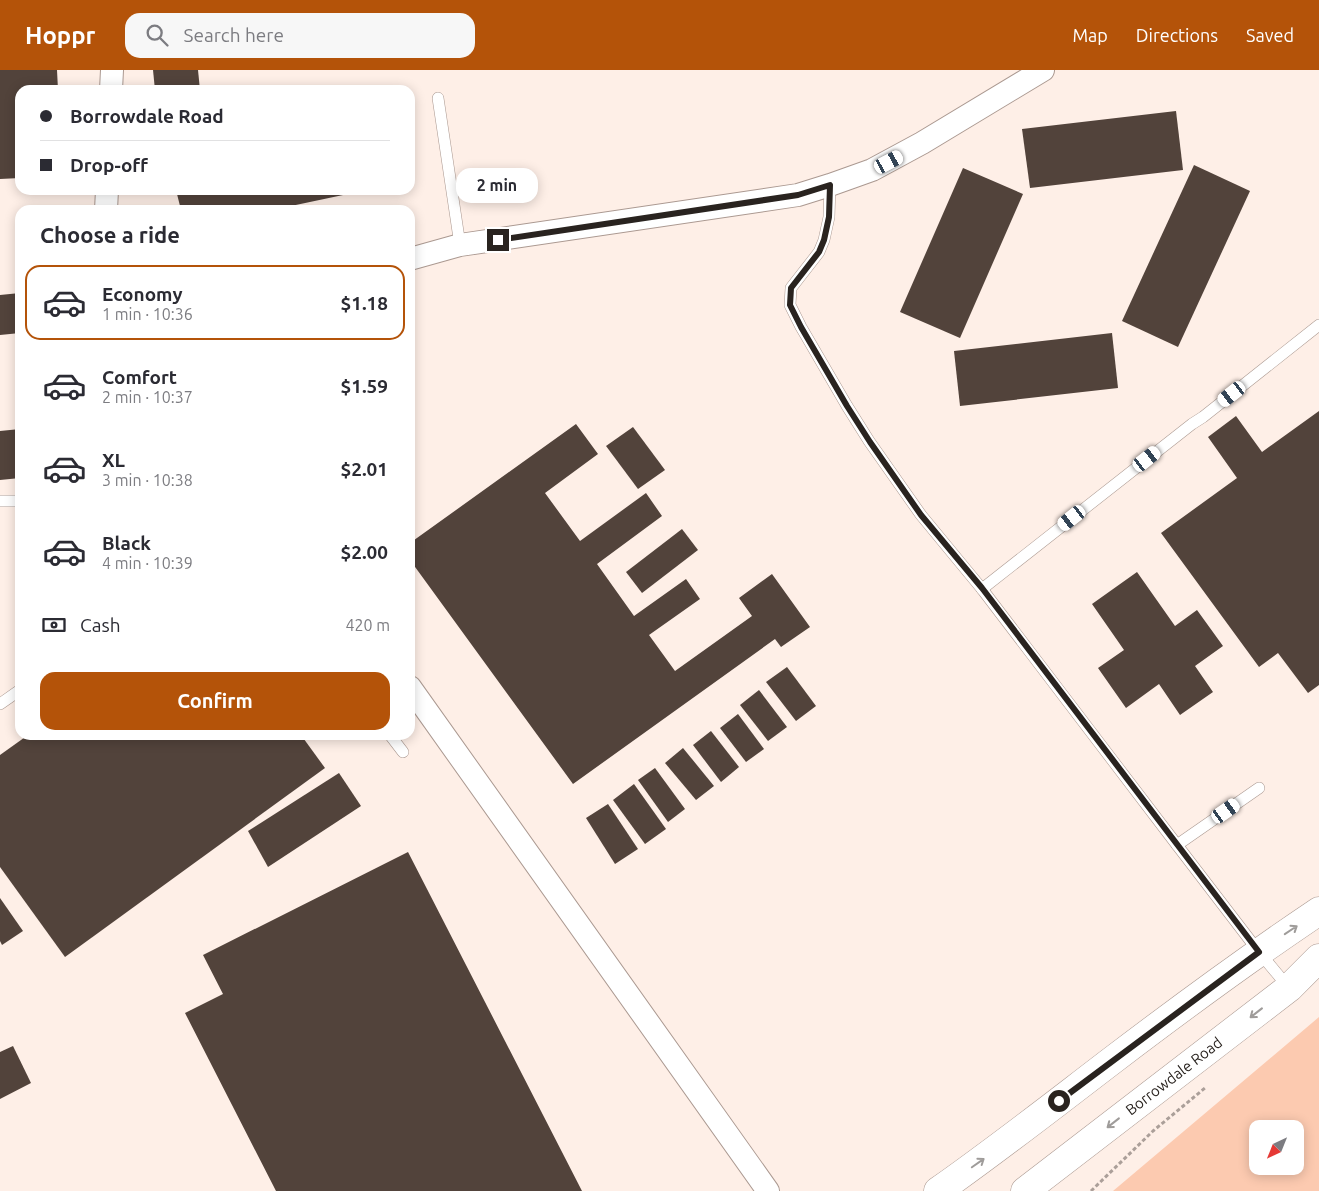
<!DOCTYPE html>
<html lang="en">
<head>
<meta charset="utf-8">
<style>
	body { margin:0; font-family:Ubuntu,sans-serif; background:#f7f7f7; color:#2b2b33; height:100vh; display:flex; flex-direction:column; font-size:19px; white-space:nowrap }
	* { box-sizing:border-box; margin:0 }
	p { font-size:16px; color:#7c7c81 }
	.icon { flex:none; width:28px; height:28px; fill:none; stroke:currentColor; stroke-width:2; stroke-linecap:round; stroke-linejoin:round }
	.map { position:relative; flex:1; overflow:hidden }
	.panel { position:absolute; left:15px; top:135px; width:400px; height:535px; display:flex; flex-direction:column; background:#fff; border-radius:15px; box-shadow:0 2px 12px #0003 }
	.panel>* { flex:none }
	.hud { position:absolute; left:15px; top:15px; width:400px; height:110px; border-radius:15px; box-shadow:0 2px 12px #0003; display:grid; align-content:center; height:110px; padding:0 25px; background:#fff }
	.needle { width:32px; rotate:223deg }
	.tools { position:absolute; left:1249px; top:1050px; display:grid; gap:10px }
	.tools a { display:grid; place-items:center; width:55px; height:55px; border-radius:10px; background:#fff; box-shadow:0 2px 12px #0003; font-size:25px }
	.end { position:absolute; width:22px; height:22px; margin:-11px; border:6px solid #29231f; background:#fff; box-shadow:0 0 0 2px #fff }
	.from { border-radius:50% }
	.bubble { position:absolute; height:35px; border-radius:15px; background:#fff; box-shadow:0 2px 12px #0003; font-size:16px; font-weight:700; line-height:35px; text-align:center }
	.car { position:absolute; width:15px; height:30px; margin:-15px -8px; border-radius:6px; box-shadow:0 0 4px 1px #0007; background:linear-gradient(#fff 24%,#345 0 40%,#fff 0 76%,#345 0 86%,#fff 0) }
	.hud b { display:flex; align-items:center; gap:18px; height:48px; font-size:19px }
	.hud b+b { border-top:1px solid #e1e1e2 }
	.hud i { width:12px; height:12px; background:#2b2b33 }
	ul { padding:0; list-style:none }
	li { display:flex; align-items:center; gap:15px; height:75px; margin:0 10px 8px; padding:0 15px; border:2px solid transparent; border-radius:15px }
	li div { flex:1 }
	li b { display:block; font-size:19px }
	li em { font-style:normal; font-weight:700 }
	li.current { border-color:#b45309 }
	li>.icon { width:45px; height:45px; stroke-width:1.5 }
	h2 { padding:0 25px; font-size:22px; line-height:60px }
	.pay { display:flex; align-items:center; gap:12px; height:55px; padding:0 25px; font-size:19px }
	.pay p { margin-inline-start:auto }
	.cta { display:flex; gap:10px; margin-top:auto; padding:10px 25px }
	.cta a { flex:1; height:58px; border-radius:15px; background:#b45309; color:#fff; font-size:20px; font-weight:700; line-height:58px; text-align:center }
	header { display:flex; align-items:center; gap:30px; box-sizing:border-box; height:70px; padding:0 25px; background:#b45309; color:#fff }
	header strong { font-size:24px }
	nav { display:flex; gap:28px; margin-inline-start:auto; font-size:18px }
	.search { width:350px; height:45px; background:#f7f7f7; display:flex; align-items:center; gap:12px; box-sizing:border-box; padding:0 18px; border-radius:15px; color:#7c7c81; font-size:19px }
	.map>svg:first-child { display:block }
	.green { fill:#fccab0; fill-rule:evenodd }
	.building { fill:#52433b }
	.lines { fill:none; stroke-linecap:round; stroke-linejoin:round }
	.lane-casing { stroke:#ab9991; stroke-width:12 }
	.street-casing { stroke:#ab9991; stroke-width:24 }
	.secondary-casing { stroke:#ab9991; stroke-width:29 }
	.path { stroke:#ab9f99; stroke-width:3; stroke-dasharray:4 2.5; stroke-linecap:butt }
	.lane { stroke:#fff; stroke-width:11 }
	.street { stroke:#fff; stroke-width:22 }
	.secondary { stroke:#fff; stroke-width:28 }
	.oneway { stroke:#9f9c9a }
	.route { stroke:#29231f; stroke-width:6 }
	.labels { text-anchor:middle; stroke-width:5; stroke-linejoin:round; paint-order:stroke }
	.street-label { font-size:15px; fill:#29231f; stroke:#fff }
</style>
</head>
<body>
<header>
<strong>Hoppr</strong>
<div class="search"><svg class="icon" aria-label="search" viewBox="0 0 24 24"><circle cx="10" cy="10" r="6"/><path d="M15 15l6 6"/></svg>Search here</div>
<nav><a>Map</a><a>Directions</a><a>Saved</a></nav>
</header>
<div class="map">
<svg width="1319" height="1121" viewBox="0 0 1319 1121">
	<rect width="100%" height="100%" fill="#feefe7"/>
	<path class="green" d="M 1319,947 L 1319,1121 L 1113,1121 ZM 1258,1059 L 1295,1059 L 1295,1096 L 1258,1096 Z"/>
	<g class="building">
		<polygon points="0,0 57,0 58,20 20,20 20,108 0,109"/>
		<polygon points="153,0 198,0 200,20 155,20"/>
		<polygon points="1176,41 1183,100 1030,118 1022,59"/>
		<polygon points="1194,95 1250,121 1178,277 1122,251"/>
		<polygon points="963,98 1023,124 960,268 900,242"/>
		<polygon points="176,120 362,120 362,121 272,140 181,140"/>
		<polygon points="20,223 20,263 0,265 0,225"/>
		<polygon points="1112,263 1118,318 960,336 954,281"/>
		<polygon points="1319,341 1319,615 1308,623 1278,583 1259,597 1161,463 1237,408 1208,367 1236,346 1262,382"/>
		<polygon points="576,354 598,384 545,423 580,471 646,423 662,446 597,494 634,546 686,509 700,529 649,565 675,601 752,546 739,528 772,504 810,557 781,577 775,569 573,714 410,490 410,473"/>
		<polygon points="633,357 665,400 638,419 606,376"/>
		<polygon points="20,359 20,408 0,410 0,361"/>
		<polygon points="682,459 698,480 642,523 626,502"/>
		<polygon points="1137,502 1175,556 1197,540 1223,576 1195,596 1213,622 1180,645 1159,614 1126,638 1098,598 1124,580 1092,534"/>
		<polygon points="787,597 816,636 796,651 766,612"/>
		<polygon points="759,620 787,657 768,671 740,635"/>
		<polygon points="738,644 764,679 746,692 720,658"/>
		<polygon points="711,661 739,697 721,712 693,675"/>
		<polygon points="28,665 301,665 325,698 65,887 0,797 0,685"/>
		<polygon points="683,678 714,716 696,730 665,693"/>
		<polygon points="655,698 685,739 668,752 638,710"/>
		<polygon points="339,703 361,736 268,797 248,761"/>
		<polygon points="634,714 666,759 645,774 613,730"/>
		<polygon points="608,734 638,779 615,794 586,748"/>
		<polygon points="408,782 582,1121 276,1121 185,943 223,924 203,885"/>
		<polygon points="0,828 23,861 2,875 0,871"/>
		<polygon points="13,976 31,1013 0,1029 0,982"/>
	</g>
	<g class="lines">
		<defs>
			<g id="lane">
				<polyline points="438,28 460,175"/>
				<polyline points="830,115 829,147 824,170 819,182 791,218 790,235 801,257 847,336 869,371 921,445 982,519 1177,775 1259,882 1289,918"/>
				<polyline points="0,431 20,431"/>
				<polyline points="982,519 1192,354 1203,347 1319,255"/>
				<polyline points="0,634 20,620"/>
				<polyline points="390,665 403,682"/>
				<polyline points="1177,775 1259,718"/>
			</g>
			<g id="street">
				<polyline points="111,20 112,0"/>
				<polyline points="106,140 107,120"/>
				<polyline points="410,189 460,175 798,125 830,115 872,100 922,73 1043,0"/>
				<polyline points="410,617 768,1121"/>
			</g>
			<g id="secondary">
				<path d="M 938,1121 C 998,1079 1055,1034 1114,989 C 1181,938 1249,888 1319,841"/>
				<path id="s1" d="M 1025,1121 L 1289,918 L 1319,888"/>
			</g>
		</defs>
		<use href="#lane" class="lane-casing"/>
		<use href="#street" class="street-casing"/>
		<use href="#secondary" class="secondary-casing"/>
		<polyline class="path" points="1091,1121 1153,1061 1205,1018"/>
		<use href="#lane" class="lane"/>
		<use href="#street" class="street"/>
		<use href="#secondary" class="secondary"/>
	</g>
	<defs><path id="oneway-shaft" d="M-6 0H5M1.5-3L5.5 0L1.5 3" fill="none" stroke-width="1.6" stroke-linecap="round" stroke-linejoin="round" transform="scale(1.25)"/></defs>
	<g class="oneway">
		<use href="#oneway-shaft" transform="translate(1291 860) rotate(-34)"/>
		<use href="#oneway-shaft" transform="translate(1256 943) rotate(142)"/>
		<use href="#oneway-shaft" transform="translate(1113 1053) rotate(142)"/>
		<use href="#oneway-shaft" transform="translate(978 1093) rotate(-35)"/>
	</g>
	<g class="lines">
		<polyline class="route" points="498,170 798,125 830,115 829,147 824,170 819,182 791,218 790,235 801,257 847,336 870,372 921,445 982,518 1259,882 1059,1031"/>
	</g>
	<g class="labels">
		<g class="street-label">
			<text dy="5" stroke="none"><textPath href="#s1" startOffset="188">Borrowdale Road</textPath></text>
		</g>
	</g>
</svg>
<div class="tools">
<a><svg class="needle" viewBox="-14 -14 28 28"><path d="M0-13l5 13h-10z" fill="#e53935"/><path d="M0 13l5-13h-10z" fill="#7c7c81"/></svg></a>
</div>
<i class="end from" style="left:1059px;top:1031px"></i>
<i class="end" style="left:498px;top:170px"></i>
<div class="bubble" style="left:456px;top:98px;width:82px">2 min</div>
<i class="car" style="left:889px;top:92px;rotate:62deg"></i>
<i class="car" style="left:1232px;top:324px;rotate:232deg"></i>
<i class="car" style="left:1147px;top:389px;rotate:52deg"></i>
<i class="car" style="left:1072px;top:448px;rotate:232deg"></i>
<i class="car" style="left:1226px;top:741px;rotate:55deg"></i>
<div class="hud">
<b><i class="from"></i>Borrowdale Road</b>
<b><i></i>Drop-off</b>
</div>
<section class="panel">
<h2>Choose a ride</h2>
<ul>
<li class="current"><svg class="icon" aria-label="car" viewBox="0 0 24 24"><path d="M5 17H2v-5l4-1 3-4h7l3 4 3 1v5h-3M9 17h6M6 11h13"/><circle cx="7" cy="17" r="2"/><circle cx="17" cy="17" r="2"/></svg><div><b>Economy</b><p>1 min · 10:36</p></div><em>$1.18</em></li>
<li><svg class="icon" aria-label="car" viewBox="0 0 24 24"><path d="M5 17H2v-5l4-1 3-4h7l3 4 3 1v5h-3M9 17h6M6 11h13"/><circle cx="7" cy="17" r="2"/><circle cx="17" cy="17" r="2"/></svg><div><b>Comfort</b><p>2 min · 10:37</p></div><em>$1.59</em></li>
<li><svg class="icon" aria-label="car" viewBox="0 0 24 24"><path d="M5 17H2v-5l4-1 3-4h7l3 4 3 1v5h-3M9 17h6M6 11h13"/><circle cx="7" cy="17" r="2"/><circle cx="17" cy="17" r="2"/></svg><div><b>XL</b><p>3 min · 10:38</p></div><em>$2.01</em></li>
<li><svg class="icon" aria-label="car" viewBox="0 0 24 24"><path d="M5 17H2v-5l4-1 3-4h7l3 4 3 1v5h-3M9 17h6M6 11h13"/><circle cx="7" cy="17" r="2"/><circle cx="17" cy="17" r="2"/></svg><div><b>Black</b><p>4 min · 10:39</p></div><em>$2.00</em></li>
</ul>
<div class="pay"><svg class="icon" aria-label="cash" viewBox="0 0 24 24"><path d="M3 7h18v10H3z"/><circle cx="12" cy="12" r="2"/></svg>Cash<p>420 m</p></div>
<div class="cta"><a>Confirm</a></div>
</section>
</div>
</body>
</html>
